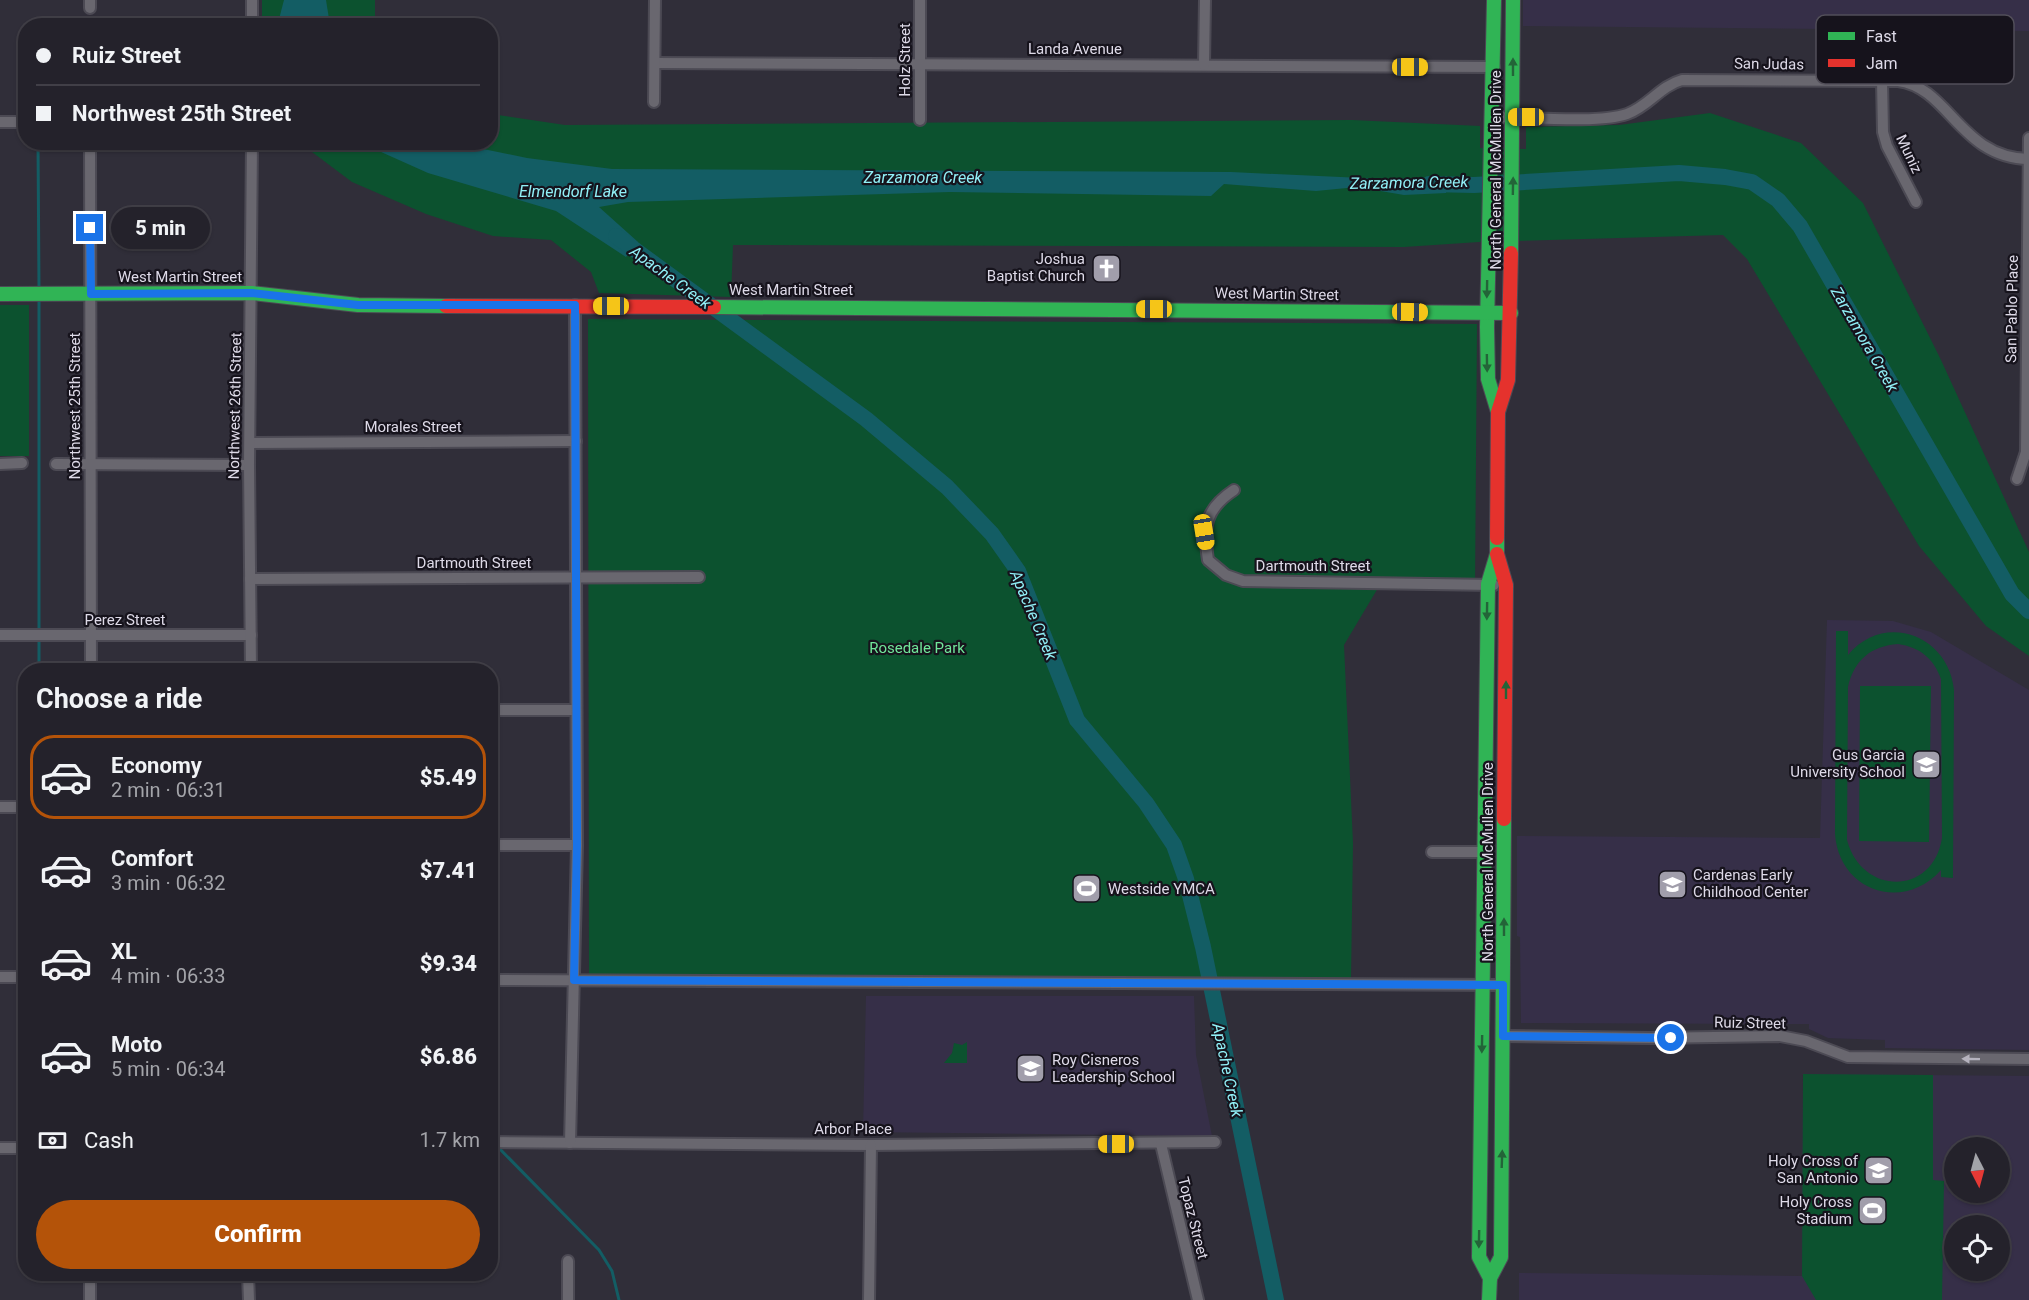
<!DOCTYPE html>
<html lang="en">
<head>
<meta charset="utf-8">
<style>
	body { margin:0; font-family:Roboto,sans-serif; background:#2c2a33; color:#f1f3f6; height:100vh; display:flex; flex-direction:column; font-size:22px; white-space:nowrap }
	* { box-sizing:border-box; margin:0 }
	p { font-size:20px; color:#a3a4a9 }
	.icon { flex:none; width:33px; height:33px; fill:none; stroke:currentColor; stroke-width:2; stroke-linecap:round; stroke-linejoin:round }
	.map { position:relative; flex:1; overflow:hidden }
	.details { position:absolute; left:18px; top:663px; width:480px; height:618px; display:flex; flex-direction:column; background:#24222b; border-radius:24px; box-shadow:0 2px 4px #0004,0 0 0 2px #413f47 }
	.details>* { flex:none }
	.guide { position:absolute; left:18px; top:18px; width:480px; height:132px; border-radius:24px; box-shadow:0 2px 4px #0004,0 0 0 2px #413f47; display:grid; align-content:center; height:132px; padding:0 18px; background:#24222b }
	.needle { width:39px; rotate:174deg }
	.tools { position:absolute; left:1944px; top:1137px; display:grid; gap:12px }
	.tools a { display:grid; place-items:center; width:66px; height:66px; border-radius:50%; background:#24222b; box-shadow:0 2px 4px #0004,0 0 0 2px #413f47; font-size:30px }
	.end { position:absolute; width:27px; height:27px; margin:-14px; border:8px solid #1a73e8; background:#fff; box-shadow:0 0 0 3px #fff }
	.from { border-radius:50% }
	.bubble { position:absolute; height:42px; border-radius:21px; background:#24222b; box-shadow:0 2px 4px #0004,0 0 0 2px #413f47; font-size:20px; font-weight:800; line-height:42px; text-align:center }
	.car { position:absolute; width:18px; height:36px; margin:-18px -9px; border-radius:8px; box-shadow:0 0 4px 2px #0007; background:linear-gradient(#f5c518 24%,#345 0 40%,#f5c518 0 76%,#345 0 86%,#f5c518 0) }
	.guide b { display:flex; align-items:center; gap:21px; height:57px; font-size:22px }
	.guide b+b { border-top:2px solid #413f47 }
	.guide i { width:15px; height:15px; background:#f1f3f6 }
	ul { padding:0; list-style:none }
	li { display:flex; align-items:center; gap:18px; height:84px; margin:0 12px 9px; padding:0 6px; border:3px solid transparent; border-radius:24px }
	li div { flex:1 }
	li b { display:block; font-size:22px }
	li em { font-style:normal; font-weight:800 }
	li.current { border-color:#b45309 }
	li>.icon { width:54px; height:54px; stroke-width:1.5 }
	h2 { padding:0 18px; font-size:27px; line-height:72px }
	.pay { display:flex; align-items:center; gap:15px; height:66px; padding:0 18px; font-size:22px }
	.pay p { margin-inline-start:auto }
	.cta { display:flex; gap:12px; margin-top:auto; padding:12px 18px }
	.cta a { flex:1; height:69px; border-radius:36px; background:#b45309; color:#fff; font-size:24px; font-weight:800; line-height:69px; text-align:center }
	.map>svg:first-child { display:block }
	.built { fill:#362f48; fill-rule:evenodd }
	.green { fill:#0c522f; fill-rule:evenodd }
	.water { fill:#135d64 }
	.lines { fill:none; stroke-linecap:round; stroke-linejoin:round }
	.stream { stroke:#135d64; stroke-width:3 }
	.river { stroke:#135d64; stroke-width:16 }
	.street-casing { stroke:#4c4a54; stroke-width:14 }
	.fast-casing { stroke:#4c4a54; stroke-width:16 }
	.jam-casing { stroke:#4c4a54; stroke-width:16 }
	.street { stroke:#69676f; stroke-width:10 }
	.fast { stroke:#30b455; stroke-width:14 }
	.jam { stroke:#e5322d; stroke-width:14 }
	.oneway { fill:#236438 }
	.oneway2 { fill:#b5b2be }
	.route { stroke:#1a73e8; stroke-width:8 }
	.labels { text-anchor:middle; stroke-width:4.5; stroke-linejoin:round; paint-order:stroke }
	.street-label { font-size:15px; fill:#dedae8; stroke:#16131c }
	.poi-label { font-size:15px; fill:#dedae8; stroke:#16131c; text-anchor:end }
	.park-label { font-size:15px; fill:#71e69a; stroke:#16131c }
	.water-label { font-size:16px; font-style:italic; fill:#91f0f7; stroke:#16131c }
	.key { fill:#16131c; stroke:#524f59; stroke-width:1.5 }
	.key-label { font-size:16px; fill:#dedae8 }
</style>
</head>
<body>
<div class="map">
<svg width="2029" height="1300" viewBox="0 0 2029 1300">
	<rect width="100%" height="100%" fill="#302e39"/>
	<g class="built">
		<polygon points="1523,0 2029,0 2029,31 1523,26"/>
		<polygon points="1827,620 1893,621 1931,632 2029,690 2029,1050 1885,1048 1885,1040 1828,1038 1809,1029 1809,1024 1521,1023 1520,937 1517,936 1517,836 1820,838"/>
		<polygon points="866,996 1194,996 1196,1055 1212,1136 863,1132"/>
		<path d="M 1803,1074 L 2029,1076 L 2029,1300 L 1519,1300 L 1519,1273 L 1802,1276 ZM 1954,1148 L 2000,1148 L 2000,1192 L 1954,1192 ZM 1954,1226 L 2000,1226 L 2000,1270 L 1954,1270 Z"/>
	</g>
	<g class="green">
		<polygon points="262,0 375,0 375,25 262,26"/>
		<polygon points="1710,113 1801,143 1863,203 1941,360 2029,552 2029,656 1986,626 1919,546 1747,259 1723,235 1479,242 1404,247 733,245 731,297 599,293 591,272 551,240 493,236 426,214 352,182 300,143 490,142 491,114 565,125 1352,120 1480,126 1480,148 1526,149 1526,127 1619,125"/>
		<rect x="0" y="305" width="29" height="151"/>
		<polygon points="588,319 1477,324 1475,590 1378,588 1344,645 1353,843 1351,979 589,974"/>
		<path d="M 1836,631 L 1848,631 L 1848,655 C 1884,611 1949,635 1954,690 L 1953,878 L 1941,877 L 1941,870 C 1903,913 1839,891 1835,834 ZM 1898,644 C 1920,647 1934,659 1941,679 L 1942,838 C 1933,896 1862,896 1847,840 L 1848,687 C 1854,660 1871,646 1898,644 Z"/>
		<polygon points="1860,686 1931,686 1929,842 1859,841"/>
		<polygon points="967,1042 967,1063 944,1063 952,1053 954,1043 962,1045"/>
		<polygon points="1803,1074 1933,1075 1933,1180 1944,1181 1942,1300 1816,1300 1802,1276"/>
	</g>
	<g class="water">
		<polygon points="284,0 326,0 330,25 280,25 278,23"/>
		<polygon points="361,143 454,143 527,158 612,169 1231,172 1384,179 1449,178 1446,193 1404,195 1357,187 1316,191 1224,184 1211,196 950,192 628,202 599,207 638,242 626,257 556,211 428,173"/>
	</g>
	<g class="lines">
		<g class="stream">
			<polyline points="75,26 87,22 280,23"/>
			<polyline points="38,142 39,288"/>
			<polyline points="39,297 39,670"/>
			<polyline points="496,1145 599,1250 612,1271 619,1300"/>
		</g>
		<g class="river">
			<polyline points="1429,184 1474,185 1679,173 1725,177 1752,182 1778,200 1800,226 2012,594 2029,611"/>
			<polyline points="616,236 866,419 947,487 992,534 1018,571 1077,720 1146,803 1174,845 1186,879 1203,947 1276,1300"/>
		</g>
		<defs>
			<g id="street">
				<polyline points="252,0 252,26"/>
				<polyline points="920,0 920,120"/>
				<polyline points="90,8 90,0"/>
				<polyline points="655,63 1494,67"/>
				<polyline points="1204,65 1205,0"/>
				<polyline points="1882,80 1883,132 1887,146 1916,202"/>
				<polyline points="654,102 655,0"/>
				<path d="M 1492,117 C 1526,117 1598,124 1627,114 C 1648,107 1660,86 1682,80 L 1898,81 C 1949,87 1960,158 2029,159"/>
				<polyline points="0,122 18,122"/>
				<polyline points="90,142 91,670"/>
				<polyline points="250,443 576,441"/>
				<polyline points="0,464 22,463"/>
				<polyline points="56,464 249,465"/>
				<polyline points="2017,479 2026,452 2029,138"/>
				<path d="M 1234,490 C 1205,509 1203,527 1208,560 L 1226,575 L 1243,581 L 1494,585"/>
				<polyline points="250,579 699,577"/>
				<polyline points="0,635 251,635"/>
				<polyline points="251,670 249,465 252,142"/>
				<polyline points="490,710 575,710"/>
				<polyline points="0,807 26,807"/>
				<polyline points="490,845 577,845"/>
				<polyline points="1432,852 1483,852"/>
				<polyline points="0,977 26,977"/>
				<polyline points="490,980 1503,985"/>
				<polyline points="1503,1036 1649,1038 1780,1036 1806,1041 1848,1057 2029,1059"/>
				<polyline points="490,1142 871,1145 1215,1142"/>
				<polyline points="570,1143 577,845 575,305"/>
				<polyline points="1161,1144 1198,1300"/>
				<polyline points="0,1148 26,1148"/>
				<polyline points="90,1274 90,1300"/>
				<polyline points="248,1274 249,1300"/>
				<polyline points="568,1300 568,1261"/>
				<polyline points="869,1300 871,1145"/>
			</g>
			<g id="fast">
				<polyline points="1494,0 1487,327 1488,379 1498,412"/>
				<polyline points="1511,253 1513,0"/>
				<polyline points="0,294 252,293 358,305 446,306"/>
				<polyline points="714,307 1511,313"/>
				<polyline points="1490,1278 1501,1257 1504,819"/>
				<polyline points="1489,1300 1490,1278 1479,1257 1488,584 1497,554 1497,538"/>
			</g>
			<g id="jam">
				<polyline points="446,306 714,307"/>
				<polyline points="1497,538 1498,412 1508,380 1511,253"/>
				<polyline points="1497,554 1506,585 1504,819"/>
			</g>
		</defs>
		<use href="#street" class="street-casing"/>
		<use href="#fast" class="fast-casing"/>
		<use href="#jam" class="jam-casing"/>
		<use href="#street" class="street"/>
		<use href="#fast" class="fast"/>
		<use href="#jam" class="jam"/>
	</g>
	<defs><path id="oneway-solid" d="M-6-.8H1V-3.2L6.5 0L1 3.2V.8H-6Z" transform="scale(1.5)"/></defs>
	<g class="oneway">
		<use href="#oneway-solid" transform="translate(1513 67) rotate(-90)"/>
		<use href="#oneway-solid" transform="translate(1513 186) rotate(-89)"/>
		<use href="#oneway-solid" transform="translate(1487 289) rotate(91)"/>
		<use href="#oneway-solid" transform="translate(1487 363) rotate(89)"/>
		<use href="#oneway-solid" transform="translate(1487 611) rotate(91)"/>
		<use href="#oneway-solid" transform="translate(1506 690) rotate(-90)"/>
		<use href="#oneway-solid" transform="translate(1504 927) rotate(-90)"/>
		<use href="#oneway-solid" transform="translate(1482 1044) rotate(91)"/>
		<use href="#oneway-solid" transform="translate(1502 1159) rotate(-88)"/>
		<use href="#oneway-solid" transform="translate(1479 1239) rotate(91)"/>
	</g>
	<use class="oneway2" href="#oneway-solid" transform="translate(1971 1059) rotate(-179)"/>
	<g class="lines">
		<polyline class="route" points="90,228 91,294 252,293 358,305 575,305 577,845 574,980 1503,985 1503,1036 1671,1038"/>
	</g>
	<defs>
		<symbol id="church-square" viewBox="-11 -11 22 22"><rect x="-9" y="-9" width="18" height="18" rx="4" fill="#a19eab" stroke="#16131c"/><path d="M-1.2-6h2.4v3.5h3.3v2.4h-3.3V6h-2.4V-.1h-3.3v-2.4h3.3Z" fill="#fff"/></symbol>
		<symbol id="school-square" viewBox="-11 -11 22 22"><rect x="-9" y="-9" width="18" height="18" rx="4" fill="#a19eab" stroke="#16131c"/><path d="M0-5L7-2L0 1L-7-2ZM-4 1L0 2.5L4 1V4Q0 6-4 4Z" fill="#fff"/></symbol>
		<symbol id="stadium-square" viewBox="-11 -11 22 22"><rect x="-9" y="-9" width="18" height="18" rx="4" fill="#a19eab" stroke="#16131c"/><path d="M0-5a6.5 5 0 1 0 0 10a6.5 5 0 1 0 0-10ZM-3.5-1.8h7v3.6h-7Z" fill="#fff"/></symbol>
	</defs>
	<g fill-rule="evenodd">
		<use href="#church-square" x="1090" y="252" width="33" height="33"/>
		<use href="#school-square" x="1910" y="748" width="33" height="33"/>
		<use href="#school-square" x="1656" y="868" width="33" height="33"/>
		<use href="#stadium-square" x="1070" y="872" width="33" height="33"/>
		<use href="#school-square" x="1014" y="1052" width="33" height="33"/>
		<use href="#school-square" x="1862" y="1154" width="33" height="33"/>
		<use href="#stadium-square" x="1856" y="1194" width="33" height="33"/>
	</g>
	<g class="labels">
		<g class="street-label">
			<text x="1075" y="54">Landa Avenue</text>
			<text transform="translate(905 60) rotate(-90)" y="5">Holz Street</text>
			<text transform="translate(1769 64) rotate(1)" y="5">San Judas</text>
			<text transform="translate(1909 154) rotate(65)" y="5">Muniz</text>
			<text transform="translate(1496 170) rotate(-90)" y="5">North General McMullen Drive</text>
			<text x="180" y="282">West Martin Street</text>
			<text x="791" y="295">West Martin Street</text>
			<text transform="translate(1277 294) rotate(1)" y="5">West Martin Street</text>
			<text transform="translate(2012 309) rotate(-89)" y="5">San Pablo Place</text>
			<text transform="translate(75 406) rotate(-90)" y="5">Northwest 25th Street</text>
			<text transform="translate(235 406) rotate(-89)" y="5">Northwest 26th Street</text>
			<text x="413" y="432">Morales Street</text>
			<text x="474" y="568">Dartmouth Street</text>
			<text x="1313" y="571">Dartmouth Street</text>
			<text x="125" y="625">Perez Street</text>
			<text transform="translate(1488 862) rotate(-90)" y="5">North General McMullen Drive</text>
			<text transform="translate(1750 1023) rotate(1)" y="5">Ruiz Street</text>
			<text x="853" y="1134">Arbor Place</text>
			<text transform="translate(1193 1218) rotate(76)" y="5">Topaz Street</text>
		</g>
		<g class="poi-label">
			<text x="1085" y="264">Joshua<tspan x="1085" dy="17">Baptist Church</tspan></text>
			<text x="1905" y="760">Gus Garcia<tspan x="1905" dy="17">University School</tspan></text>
			<text x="1693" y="880" text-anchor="start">Cardenas Early<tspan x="1693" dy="17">Childhood Center</tspan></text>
			<text x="1108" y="894" text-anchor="start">Westside YMCA</text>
			<text x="1052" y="1065" text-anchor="start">Roy Cisneros<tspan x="1052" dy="17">Leadership School</tspan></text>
			<text x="1858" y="1166">Holy Cross of<tspan x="1858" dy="17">San Antonio</tspan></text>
			<text x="1852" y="1207">Holy Cross<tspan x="1852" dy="17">Stadium</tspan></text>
		</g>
		<g class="park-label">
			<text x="917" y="653">Rosedale Park</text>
		</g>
		<g class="water-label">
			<text x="923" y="183">Zarzamora Creek</text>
			<text transform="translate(1409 182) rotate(-1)" y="6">Zarzamora Creek</text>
			<text x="573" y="197">Elmendorf Lake</text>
			<text transform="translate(671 277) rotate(36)" y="6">Apache Creek</text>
			<text transform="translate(1865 339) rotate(60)" y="6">Zarzamora Creek</text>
			<text transform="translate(1034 615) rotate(67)" y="6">Apache Creek</text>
			<text transform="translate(1228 1070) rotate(78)" y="6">Apache Creek</text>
		</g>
	</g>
	<rect x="1816" y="15" width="198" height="69" rx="9" class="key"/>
	<rect x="1828" y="32" width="27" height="8" fill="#30b455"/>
	<rect x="1828" y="59" width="27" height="8" fill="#e5322d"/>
	<g class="key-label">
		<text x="1866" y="42">Fast</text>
		<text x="1866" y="69">Jam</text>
	</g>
</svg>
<div class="tools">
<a><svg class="needle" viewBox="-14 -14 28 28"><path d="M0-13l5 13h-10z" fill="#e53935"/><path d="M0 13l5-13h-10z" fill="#a3a4a9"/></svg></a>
<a><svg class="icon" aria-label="locate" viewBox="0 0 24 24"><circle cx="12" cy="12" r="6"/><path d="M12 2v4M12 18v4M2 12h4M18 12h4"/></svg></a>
</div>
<i class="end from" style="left:1671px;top:1038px"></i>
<i class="end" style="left:90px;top:228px"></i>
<div class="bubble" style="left:111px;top:207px;width:99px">5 min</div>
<i class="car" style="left:1410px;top:67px;rotate:90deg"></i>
<i class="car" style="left:1526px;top:117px;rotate:270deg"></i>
<i class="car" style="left:611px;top:306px;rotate:270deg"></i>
<i class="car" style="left:1154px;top:309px;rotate:270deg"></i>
<i class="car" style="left:1410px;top:312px;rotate:91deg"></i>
<i class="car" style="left:1204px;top:532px;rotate:171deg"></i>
<i class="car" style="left:1116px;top:1144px;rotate:270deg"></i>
<div class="guide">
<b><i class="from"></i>Ruiz Street</b>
<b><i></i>Northwest 25th Street</b>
</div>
<section class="details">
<h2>Choose a ride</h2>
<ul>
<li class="current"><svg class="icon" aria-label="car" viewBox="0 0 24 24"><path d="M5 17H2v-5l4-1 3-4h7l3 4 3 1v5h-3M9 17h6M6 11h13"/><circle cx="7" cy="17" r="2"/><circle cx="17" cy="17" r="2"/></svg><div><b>Economy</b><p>2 min · 06:31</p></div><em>$5.49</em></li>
<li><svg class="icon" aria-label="car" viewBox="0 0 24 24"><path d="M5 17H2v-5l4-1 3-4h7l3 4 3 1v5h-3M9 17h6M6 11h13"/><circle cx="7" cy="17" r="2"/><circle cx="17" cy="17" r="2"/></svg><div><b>Comfort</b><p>3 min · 06:32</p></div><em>$7.41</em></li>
<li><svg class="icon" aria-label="car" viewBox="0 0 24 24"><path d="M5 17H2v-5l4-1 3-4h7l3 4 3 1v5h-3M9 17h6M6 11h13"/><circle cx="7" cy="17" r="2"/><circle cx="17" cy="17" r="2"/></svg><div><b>XL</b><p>4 min · 06:33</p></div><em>$9.34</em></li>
<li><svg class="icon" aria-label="car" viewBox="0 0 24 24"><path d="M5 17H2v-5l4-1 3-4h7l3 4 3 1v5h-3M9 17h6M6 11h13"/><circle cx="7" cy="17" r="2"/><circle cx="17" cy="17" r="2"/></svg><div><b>Moto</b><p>5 min · 06:34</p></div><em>$6.86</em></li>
</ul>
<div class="pay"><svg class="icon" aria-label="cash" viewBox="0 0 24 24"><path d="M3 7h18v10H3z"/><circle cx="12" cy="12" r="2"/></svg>Cash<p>1.7 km</p></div>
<div class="cta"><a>Confirm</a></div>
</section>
</div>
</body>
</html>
